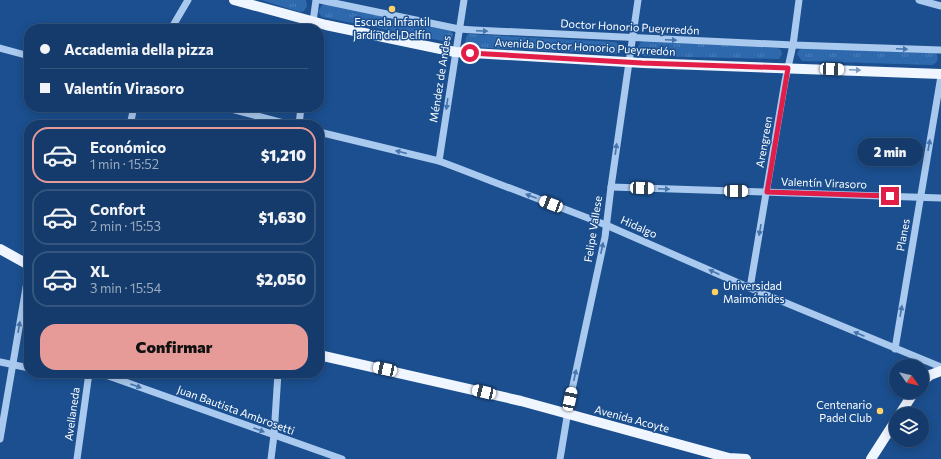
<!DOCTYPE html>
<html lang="es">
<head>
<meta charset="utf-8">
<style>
	body { margin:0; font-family:Commissioner,sans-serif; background:#214673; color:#f1f3f6; height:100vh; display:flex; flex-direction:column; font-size:15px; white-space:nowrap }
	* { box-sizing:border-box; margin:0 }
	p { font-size:13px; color:#9dadc1 }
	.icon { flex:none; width:22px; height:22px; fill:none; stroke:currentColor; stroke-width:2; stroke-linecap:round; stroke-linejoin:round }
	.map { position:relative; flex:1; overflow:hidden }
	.panel { position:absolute; left:24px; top:120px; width:300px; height:258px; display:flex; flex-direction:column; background:#143b6b; border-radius:16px; box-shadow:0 2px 10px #0003,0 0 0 1px #33557e }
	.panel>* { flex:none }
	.guide { position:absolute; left:24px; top:24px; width:300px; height:88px; border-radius:16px; box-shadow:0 2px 10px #0003,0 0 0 1px #33557e; display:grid; align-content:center; height:88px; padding:0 16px; background:#143b6b }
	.needle { width:26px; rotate:124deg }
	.fabs { position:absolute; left:889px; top:359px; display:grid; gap:8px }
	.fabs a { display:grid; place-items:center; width:40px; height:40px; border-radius:50%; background:#143b6b; box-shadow:0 2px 10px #0003,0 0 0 1px #33557e; font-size:20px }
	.end { position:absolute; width:18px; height:18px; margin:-9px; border:5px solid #e11d48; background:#fff; box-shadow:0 0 0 2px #fff }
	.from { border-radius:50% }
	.bubble { position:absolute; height:28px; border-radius:14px; background:#143b6b; box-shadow:0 2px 10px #0003,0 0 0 1px #33557e; font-size:13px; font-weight:800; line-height:28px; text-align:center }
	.car { position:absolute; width:12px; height:24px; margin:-12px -6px; border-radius:5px; box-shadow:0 0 3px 1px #0007; background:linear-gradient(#fff 24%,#345 0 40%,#fff 0 76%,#345 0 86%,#fff 0) }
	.guide b { display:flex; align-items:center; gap:14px; height:38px; font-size:15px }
	.guide b+b { border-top:1px solid #33557e }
	.guide i { width:10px; height:10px; background:#f1f3f6 }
	ul { padding:7px 0 0; list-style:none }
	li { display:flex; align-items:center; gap:12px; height:56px; margin:0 8px 6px; padding:0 8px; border:2px solid #33557e; border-radius:16px }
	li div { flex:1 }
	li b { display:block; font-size:15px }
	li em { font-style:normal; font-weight:800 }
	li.on { border-color:#e69b98 }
	li>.icon { width:36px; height:36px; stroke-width:1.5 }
	.primary-button { display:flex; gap:8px; margin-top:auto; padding:8px 16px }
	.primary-button a { flex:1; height:46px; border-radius:16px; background:#e69b98; color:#111; font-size:16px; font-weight:800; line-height:46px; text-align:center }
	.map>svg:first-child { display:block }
	.park { fill:url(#park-tufts) }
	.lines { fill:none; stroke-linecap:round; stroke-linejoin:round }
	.minor { stroke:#a9c9ee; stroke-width:7 }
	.major { stroke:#f0f6ff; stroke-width:10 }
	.oneway { fill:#4674ac }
	.oneway2 { fill:#7b9ac1 }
	.route { stroke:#e11d48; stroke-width:5 }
	.poi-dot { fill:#ffd166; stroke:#1b4f8f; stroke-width:1.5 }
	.labels { text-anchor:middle; stroke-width:3; stroke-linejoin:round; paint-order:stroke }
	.poi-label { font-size:11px; fill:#fff; stroke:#1b4f8f }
	.street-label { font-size:11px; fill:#fff; stroke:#1b4f8f }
</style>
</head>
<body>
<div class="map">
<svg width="941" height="459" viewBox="0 0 941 459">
	<defs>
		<pattern id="park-tufts" width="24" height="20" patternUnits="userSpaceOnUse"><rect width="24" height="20" fill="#2e69ad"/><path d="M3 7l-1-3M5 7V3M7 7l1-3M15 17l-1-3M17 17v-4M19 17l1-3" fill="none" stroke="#4d80b9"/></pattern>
	</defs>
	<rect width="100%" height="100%" fill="#1b4f8f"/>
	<g class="park">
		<polygon points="261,0 306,0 307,6 304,11 300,12"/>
		<polygon points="326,4 451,31 453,34 451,41 448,42 322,17 318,12 322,5"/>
		<polygon points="468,34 616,42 621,47 619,53 615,54 468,47 465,44 466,37"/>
		<polygon points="644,41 778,48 781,50 782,54 779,59 644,56 640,54 637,49 640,43"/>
		<path d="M 802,48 L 936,53 C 939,58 938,63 932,65 L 802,61 L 797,54 L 799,50 Z"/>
	</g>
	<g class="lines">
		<g class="minor">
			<polyline points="320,0 459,29 474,30 793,45 941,50"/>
			<polyline points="919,0 941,6"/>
			<polyline points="171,29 188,0"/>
			<polyline points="312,29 316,0"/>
			<polyline points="0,48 29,56"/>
			<polyline points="224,107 291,125"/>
			<polyline points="130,125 134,107"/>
			<polyline points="299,125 301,107"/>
			<polyline points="319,132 439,161 455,167 606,225 750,288 941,367"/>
			<polyline points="439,161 464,0"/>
			<polyline points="611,187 941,198"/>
			<polyline points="750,288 785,81 793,45 799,0"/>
			<polyline points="895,349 941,76"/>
			<polyline points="0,362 29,368"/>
			<polyline points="100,373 342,459"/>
			<polyline points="0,439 29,270"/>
			<polyline points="77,459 89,373"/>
			<polyline points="271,459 274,435 278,373"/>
			<polyline points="560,459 570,399 605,237 611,187 638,0"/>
		</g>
		<g class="major">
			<polyline points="234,0 326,25 455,52 643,63 941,74"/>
			<polyline points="0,249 29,265"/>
			<polyline points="319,355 521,401 729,458 746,459"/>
			<polyline points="922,382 930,375 941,371"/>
			<polyline points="900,414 914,392"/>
			<polyline points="871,459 896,420"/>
		</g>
	</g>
	<defs><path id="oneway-solid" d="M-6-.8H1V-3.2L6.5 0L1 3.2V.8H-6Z"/></defs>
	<g class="oneway">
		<use href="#oneway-solid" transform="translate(482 31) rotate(3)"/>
		<use href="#oneway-solid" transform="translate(671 40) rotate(2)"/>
		<use href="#oneway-solid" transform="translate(902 49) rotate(2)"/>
		<use href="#oneway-solid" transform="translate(447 104) rotate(98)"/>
		<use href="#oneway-solid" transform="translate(929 145) rotate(-80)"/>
		<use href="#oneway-solid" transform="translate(616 149) rotate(-82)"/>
		<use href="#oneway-solid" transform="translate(401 152) rotate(-166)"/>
		<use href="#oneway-solid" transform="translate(664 189) rotate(2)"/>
		<use href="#oneway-solid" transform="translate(531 196) rotate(-159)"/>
		<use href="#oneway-solid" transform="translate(760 230) rotate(100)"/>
		<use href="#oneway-solid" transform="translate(602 248) rotate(-78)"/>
		<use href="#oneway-solid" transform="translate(714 272) rotate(-156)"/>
		<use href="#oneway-solid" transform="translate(901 311) rotate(-80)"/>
		<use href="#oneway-solid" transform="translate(19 327) rotate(-80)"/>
		<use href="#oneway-solid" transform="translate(859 334) rotate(-157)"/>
		<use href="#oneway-solid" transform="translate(575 375) rotate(-78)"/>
		<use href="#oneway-solid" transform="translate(136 386) rotate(20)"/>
		<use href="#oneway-solid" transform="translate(259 430) rotate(20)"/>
	</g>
	<use class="oneway2" href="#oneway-solid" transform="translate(855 70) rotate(2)"/>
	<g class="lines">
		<polyline class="route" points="470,53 642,63 788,68 767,192 890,196"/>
	</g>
	<g class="poi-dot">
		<circle cx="392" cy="9" r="4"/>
		<circle cx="715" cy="292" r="4"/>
		<circle cx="880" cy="411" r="4"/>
	</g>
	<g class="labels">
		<g class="poi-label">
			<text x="392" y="26">Escuela Infantil<tspan x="392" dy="13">Jardín del Delfín</tspan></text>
			<text x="723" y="290" text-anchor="start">Universidad<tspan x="723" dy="13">Maimónides</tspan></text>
			<text x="872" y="409" text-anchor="end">Centenario<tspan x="872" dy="13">Padel Club</tspan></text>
		</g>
		<g class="street-label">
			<text transform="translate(630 27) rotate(3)" y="4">Doctor Honorio Pueyrredón</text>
			<text transform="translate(585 47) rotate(3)" y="4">Avenida Doctor Honorio Pueyrredón</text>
			<text transform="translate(440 79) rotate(-81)" y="4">Méndez de Andes</text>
			<text transform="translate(764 142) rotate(-80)" y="4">Arengreen</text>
			<text transform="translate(824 183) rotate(2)" y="4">Valentín Virasoro</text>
			<text transform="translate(639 227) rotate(24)" y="4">Hidalgo</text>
			<text transform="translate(593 229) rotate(-81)" y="4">Felipe Vallese</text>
			<text transform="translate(903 235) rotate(-80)" y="4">Planes</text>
			<text transform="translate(236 410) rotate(20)" y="4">Juan Bautista Ambrosetti</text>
			<text transform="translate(72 414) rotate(-82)" y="4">Avellaneda</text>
			<text transform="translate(632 419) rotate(15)" y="4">Avenida Acoyte</text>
		</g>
	</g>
</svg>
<div class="fabs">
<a><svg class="needle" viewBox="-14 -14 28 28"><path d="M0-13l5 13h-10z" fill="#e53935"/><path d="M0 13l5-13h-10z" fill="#9dadc1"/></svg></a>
<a><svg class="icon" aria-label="layers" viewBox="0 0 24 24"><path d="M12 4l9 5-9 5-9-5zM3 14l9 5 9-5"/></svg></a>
</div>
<i class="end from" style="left:470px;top:53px"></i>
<i class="end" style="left:890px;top:196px"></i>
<div class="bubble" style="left:857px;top:138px;width:66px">2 min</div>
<i class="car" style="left:832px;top:69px;rotate:92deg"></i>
<i class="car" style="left:642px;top:188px;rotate:92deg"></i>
<i class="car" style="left:736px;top:191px;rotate:91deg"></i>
<i class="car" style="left:551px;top:204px;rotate:291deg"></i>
<i class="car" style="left:385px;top:369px;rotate:282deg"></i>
<i class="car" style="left:484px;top:392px;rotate:283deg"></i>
<i class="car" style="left:570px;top:399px;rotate:12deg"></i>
<div class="guide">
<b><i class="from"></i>Accademia della pizza</b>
<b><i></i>Valentín Virasoro</b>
</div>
<section class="panel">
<ul>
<li class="on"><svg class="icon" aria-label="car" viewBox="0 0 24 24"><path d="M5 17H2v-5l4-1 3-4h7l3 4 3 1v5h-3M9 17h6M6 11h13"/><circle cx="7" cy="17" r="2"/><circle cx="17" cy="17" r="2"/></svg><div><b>Económico</b><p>1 min · 15:52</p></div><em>$1,210</em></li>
<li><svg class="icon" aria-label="car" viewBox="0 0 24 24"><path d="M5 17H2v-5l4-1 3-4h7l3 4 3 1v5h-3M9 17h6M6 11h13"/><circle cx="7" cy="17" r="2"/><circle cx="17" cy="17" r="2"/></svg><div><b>Confort</b><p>2 min · 15:53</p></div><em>$1,630</em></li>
<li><svg class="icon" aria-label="car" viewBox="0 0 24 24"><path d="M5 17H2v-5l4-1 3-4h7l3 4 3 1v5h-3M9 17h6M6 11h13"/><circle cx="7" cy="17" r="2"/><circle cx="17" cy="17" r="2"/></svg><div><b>XL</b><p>3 min · 15:54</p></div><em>$2,050</em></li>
</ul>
<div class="primary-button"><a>Confirmar</a></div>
</section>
</div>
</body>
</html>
